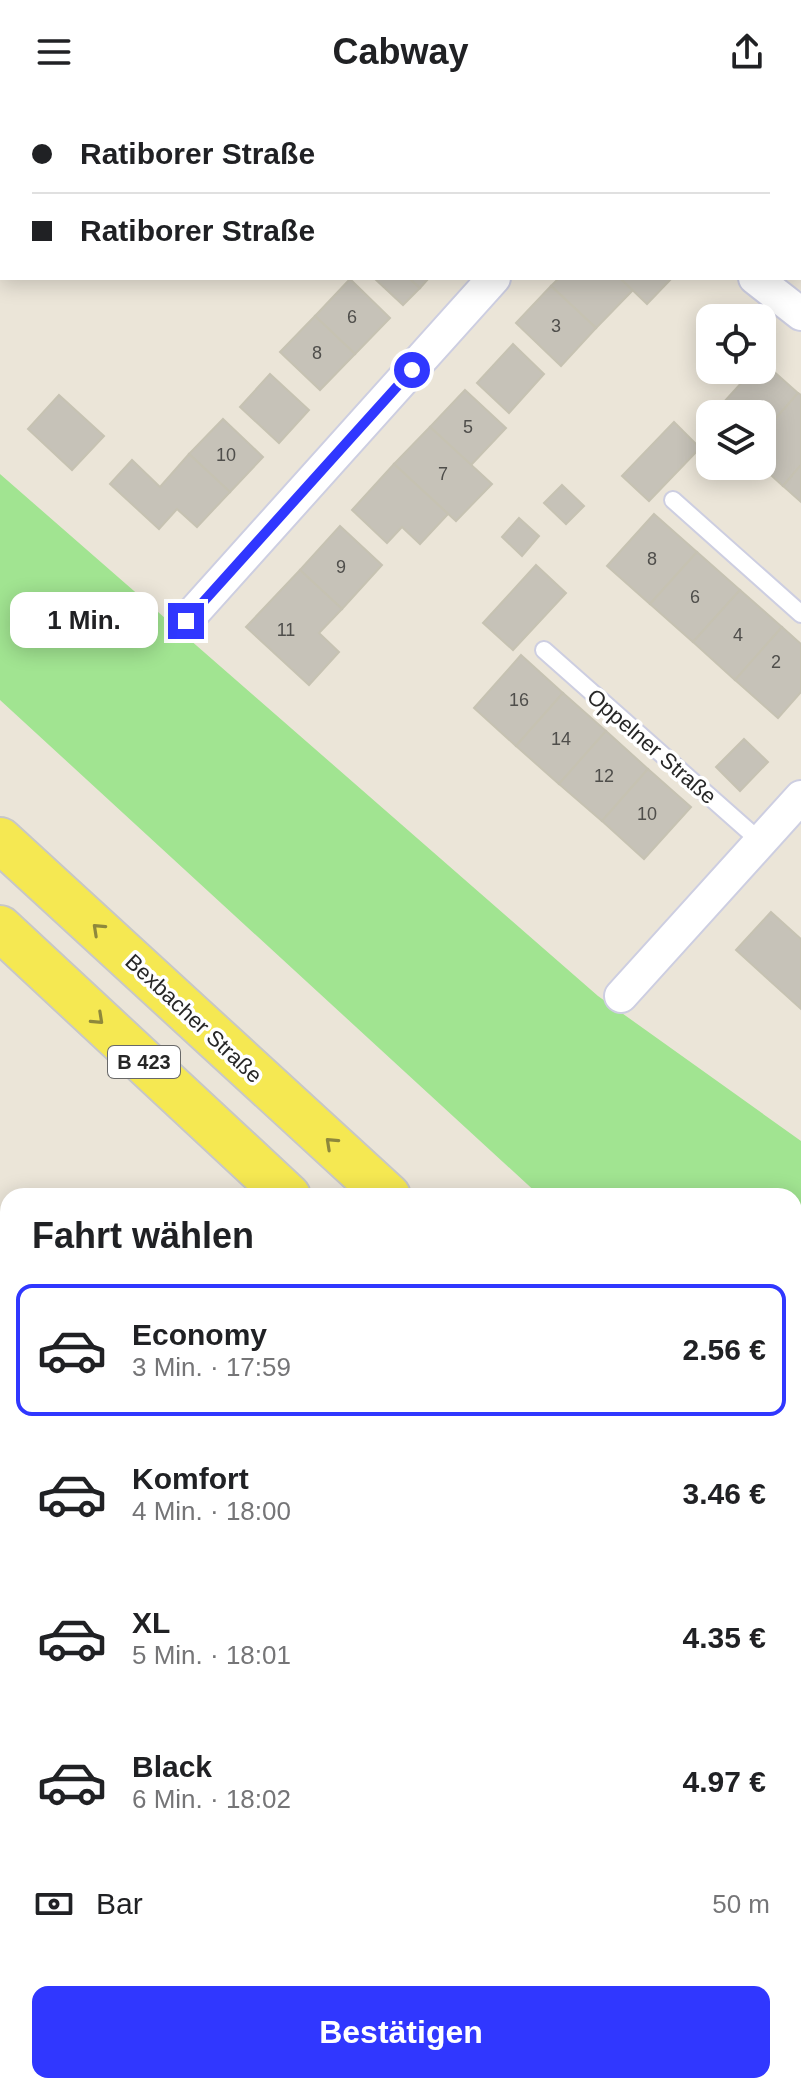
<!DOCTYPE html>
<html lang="de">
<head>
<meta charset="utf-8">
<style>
	body { margin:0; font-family:Arial,sans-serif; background:#f2f2f2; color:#202124; height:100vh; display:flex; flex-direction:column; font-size:30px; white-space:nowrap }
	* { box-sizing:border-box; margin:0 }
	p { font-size:26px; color:#757577 }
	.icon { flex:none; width:44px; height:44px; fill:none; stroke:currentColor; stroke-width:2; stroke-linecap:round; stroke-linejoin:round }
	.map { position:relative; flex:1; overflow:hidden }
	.sheet { position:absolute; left:0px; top:1084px; width:802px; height:906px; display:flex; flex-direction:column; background:#fff; border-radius:24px 24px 0 0; box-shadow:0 4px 20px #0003 }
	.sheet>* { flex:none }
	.guide { position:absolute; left:0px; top:0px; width:802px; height:176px; box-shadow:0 4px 20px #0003; display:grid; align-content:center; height:176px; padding:0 32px; background:#fff }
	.buttons { position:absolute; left:696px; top:200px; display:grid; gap:16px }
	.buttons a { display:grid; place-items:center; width:80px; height:80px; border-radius:16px; background:#fff; box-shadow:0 4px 20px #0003; font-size:40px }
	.end { position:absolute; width:36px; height:36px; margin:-18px; border:10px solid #3037ff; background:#fff; box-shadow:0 0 0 4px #fff }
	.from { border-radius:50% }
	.bubble { position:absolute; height:56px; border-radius:16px; background:#fff; box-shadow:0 4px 20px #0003; font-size:26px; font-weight:800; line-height:56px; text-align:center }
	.guide b { display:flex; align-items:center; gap:28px; height:76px; font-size:30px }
	.guide b+b { border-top:2px solid #e0e0e0 }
	.guide i { width:20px; height:20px; background:#202124 }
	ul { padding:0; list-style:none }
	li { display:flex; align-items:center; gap:24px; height:132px; margin:0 16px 12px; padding:0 16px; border:4px solid transparent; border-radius:16px }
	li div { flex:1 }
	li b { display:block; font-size:30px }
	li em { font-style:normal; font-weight:800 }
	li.on { border-color:#3037ff }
	li>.icon { width:72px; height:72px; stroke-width:1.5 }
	h2 { padding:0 32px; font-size:36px; line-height:96px }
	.pay { display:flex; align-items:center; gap:20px; height:88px; padding:0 32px; font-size:30px }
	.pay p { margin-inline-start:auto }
	.cta { display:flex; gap:16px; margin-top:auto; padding:16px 32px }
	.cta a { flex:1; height:92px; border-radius:16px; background:#3037ff; color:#fff; font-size:32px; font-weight:800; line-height:92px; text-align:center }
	header { display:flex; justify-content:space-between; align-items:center; height:104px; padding:0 32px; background:#fff; font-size:36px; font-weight:800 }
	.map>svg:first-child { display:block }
	.green { fill:#a1e491 }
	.building { fill:#c6c2b8; stroke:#c6c2b2; stroke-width:2 }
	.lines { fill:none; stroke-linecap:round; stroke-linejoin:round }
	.lane-casing { stroke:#cdcee1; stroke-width:20 }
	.street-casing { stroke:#cdcee1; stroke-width:36 }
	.primary-casing { stroke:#c7c7c7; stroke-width:48 }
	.lane { stroke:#fff; stroke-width:16 }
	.street { stroke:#fff; stroke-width:32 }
	.primary { stroke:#f5e852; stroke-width:44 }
	.oneway { stroke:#8e883c }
	.route { stroke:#3037ff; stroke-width:10 }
	.labels { text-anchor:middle; stroke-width:7; stroke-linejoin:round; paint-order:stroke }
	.number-label { font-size:18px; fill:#4f4e4b }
	.shield { fill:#fff; stroke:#686868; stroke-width:2 }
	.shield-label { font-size:20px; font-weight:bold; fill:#272727 }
	.street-label { font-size:22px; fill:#272727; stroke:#fff }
</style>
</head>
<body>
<header><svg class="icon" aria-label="menu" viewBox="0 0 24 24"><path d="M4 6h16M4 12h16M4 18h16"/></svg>Cabway<svg class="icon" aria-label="share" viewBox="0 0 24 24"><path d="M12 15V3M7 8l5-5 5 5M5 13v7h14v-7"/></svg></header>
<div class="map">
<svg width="801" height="1989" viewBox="0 0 801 1989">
	<rect width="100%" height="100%" fill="#ebe5d8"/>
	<polygon class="green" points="0,370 598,892 801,1037 801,1331 794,1325 794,1092 540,1092 0,596"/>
	<g class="building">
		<polygon points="87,0 151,0 149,2"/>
		<polygon points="0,82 2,84 0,160"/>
		<polygon points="374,174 409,174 420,184 403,201"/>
		<polygon points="409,174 429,174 420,184"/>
		<polygon points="559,174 620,174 633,186 596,224 551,182"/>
		<polygon points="620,174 672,174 647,200"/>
		<polygon points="350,175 390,214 355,250 315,212"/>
		<polygon points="551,182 596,224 561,262 516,219"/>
		<polygon points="315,212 355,250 320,286 280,248"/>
		<polygon points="513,240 544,270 509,309 477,279"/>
		<polygon points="762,257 798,289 762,330 762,310 713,310 753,266 762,266"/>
		<polygon points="270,270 309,306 279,339 240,303"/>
		<polygon points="465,286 506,324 471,361 430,323"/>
		<polygon points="798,289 801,291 801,361 783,382 761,362 762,330"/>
		<polygon points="59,291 104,332 72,366 28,325"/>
		<polygon points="223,315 263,353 230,388 189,350"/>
		<polygon points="674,318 700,344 649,397 622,372"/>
		<polygon points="430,323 492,380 456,417 394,360"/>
		<polygon points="189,350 230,388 197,423 177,405 159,425 110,380 132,356 160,383"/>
		<polygon points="394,360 448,410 420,440 402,423 387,439 352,406"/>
		<polygon points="801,361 801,398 783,382"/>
		<polygon points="562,381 584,402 566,420 544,399"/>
		<polygon points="654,410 697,448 650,500 607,462"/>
		<polygon points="519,414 539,432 522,452 502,433"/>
		<polygon points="340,422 382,461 342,505 300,466"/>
		<polygon points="697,448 740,486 693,538 650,500"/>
		<polygon points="536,461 566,489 513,546 483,519"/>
		<polygon points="300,466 342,505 319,529 339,548 309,581 246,523"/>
		<polygon points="740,486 782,523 735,576 693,538"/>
		<polygon points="782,523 801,540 801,588 778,614 735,576"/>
		<polygon points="521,551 563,589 516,642 474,604"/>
		<polygon points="563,589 606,627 559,680 516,642"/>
		<polygon points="606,627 648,665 602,717 559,680"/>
		<polygon points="744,635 768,658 740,687 716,663"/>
		<polygon points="648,665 691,703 644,755 602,717"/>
		<polygon points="771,808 801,835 801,905 736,846"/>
	</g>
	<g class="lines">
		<defs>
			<g id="lane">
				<polyline points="673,396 801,510"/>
				<polyline points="544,546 761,738"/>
			</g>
			<g id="street">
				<polyline points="558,0 561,2"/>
				<polyline points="755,174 801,210"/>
				<polyline points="186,517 494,174"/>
				<polyline points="621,892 801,693"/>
			</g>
			<g id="primary">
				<polyline points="0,736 388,1092"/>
				<polyline points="0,824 288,1092"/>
				<polyline points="794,1465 801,1471"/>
				<polyline points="794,1547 801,1554"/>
			</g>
		</defs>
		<use href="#lane" class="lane-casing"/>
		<use href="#street" class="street-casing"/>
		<use href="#primary" class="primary-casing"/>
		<use href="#lane" class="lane"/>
		<use href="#street" class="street"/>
		<use href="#primary" class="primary"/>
	</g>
	<defs><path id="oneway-chevron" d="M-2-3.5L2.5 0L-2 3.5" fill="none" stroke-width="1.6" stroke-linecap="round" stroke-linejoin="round" transform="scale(2)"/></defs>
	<g class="oneway">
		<use href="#oneway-chevron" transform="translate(98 825) rotate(-137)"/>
		<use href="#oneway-chevron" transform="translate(98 915) rotate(43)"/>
		<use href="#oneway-chevron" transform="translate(331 1039) rotate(-137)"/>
	</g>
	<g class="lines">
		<polyline class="route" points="186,517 412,266"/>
	</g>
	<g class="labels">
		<g class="number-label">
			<text x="352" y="219">6</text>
			<text x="556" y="228">3</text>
			<text x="317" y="255">8</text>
			<text x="468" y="329">5</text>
			<text x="226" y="357">10</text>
			<text x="443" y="376">7</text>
			<text x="652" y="461">8</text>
			<text x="341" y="469">9</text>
			<text x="695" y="499">6</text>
			<text x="286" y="532">11</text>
			<text x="738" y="537">4</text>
			<text x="776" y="564">2</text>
			<text x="519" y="602">16</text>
			<text x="561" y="641">14</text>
			<text x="604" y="678">12</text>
			<text x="647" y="716">10</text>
		</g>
		<rect class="shield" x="108" y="942" width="72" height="32" rx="6"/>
		<g class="shield-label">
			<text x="144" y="965">B 423</text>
		</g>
		<g class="street-label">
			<text transform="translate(652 642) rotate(41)" y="8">Oppelner Straße</text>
			<text transform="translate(194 914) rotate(43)" y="8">Bexbacher Straße</text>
		</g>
	</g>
</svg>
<div class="buttons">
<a><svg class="icon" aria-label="locate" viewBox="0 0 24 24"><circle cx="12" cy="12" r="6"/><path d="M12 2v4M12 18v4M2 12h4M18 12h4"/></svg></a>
<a><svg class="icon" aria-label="layers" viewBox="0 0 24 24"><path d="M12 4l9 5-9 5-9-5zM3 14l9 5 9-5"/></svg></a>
</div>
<i class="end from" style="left:412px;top:266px"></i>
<i class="end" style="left:186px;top:517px"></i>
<div class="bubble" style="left:10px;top:488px;width:148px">1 Min.</div>
<div class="guide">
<b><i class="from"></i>Ratiborer Straße</b>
<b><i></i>Ratiborer Straße</b>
</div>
<section class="sheet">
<h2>Fahrt wählen</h2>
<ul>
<li class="on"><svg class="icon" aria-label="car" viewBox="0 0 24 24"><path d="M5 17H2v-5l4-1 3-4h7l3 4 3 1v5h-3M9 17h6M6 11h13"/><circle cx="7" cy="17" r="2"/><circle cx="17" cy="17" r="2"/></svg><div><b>Economy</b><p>3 Min. · 17:59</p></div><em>2.56 €</em></li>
<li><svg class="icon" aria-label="car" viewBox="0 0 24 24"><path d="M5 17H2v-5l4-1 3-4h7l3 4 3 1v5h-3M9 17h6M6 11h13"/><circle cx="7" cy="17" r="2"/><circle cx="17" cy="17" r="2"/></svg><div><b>Komfort</b><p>4 Min. · 18:00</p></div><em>3.46 €</em></li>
<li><svg class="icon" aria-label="car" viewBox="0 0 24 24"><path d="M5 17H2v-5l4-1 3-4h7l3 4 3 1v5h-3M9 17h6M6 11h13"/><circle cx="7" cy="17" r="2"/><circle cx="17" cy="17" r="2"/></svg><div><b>XL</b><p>5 Min. · 18:01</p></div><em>4.35 €</em></li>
<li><svg class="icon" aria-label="car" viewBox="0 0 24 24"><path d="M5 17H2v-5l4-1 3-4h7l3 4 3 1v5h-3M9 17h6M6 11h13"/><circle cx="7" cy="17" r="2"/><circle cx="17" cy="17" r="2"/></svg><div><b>Black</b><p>6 Min. · 18:02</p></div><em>4.97 €</em></li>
</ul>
<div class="pay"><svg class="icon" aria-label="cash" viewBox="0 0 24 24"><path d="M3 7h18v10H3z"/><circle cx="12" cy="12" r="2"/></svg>Bar<p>50 m</p></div>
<div class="cta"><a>Bestätigen</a></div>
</section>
</div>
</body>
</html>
